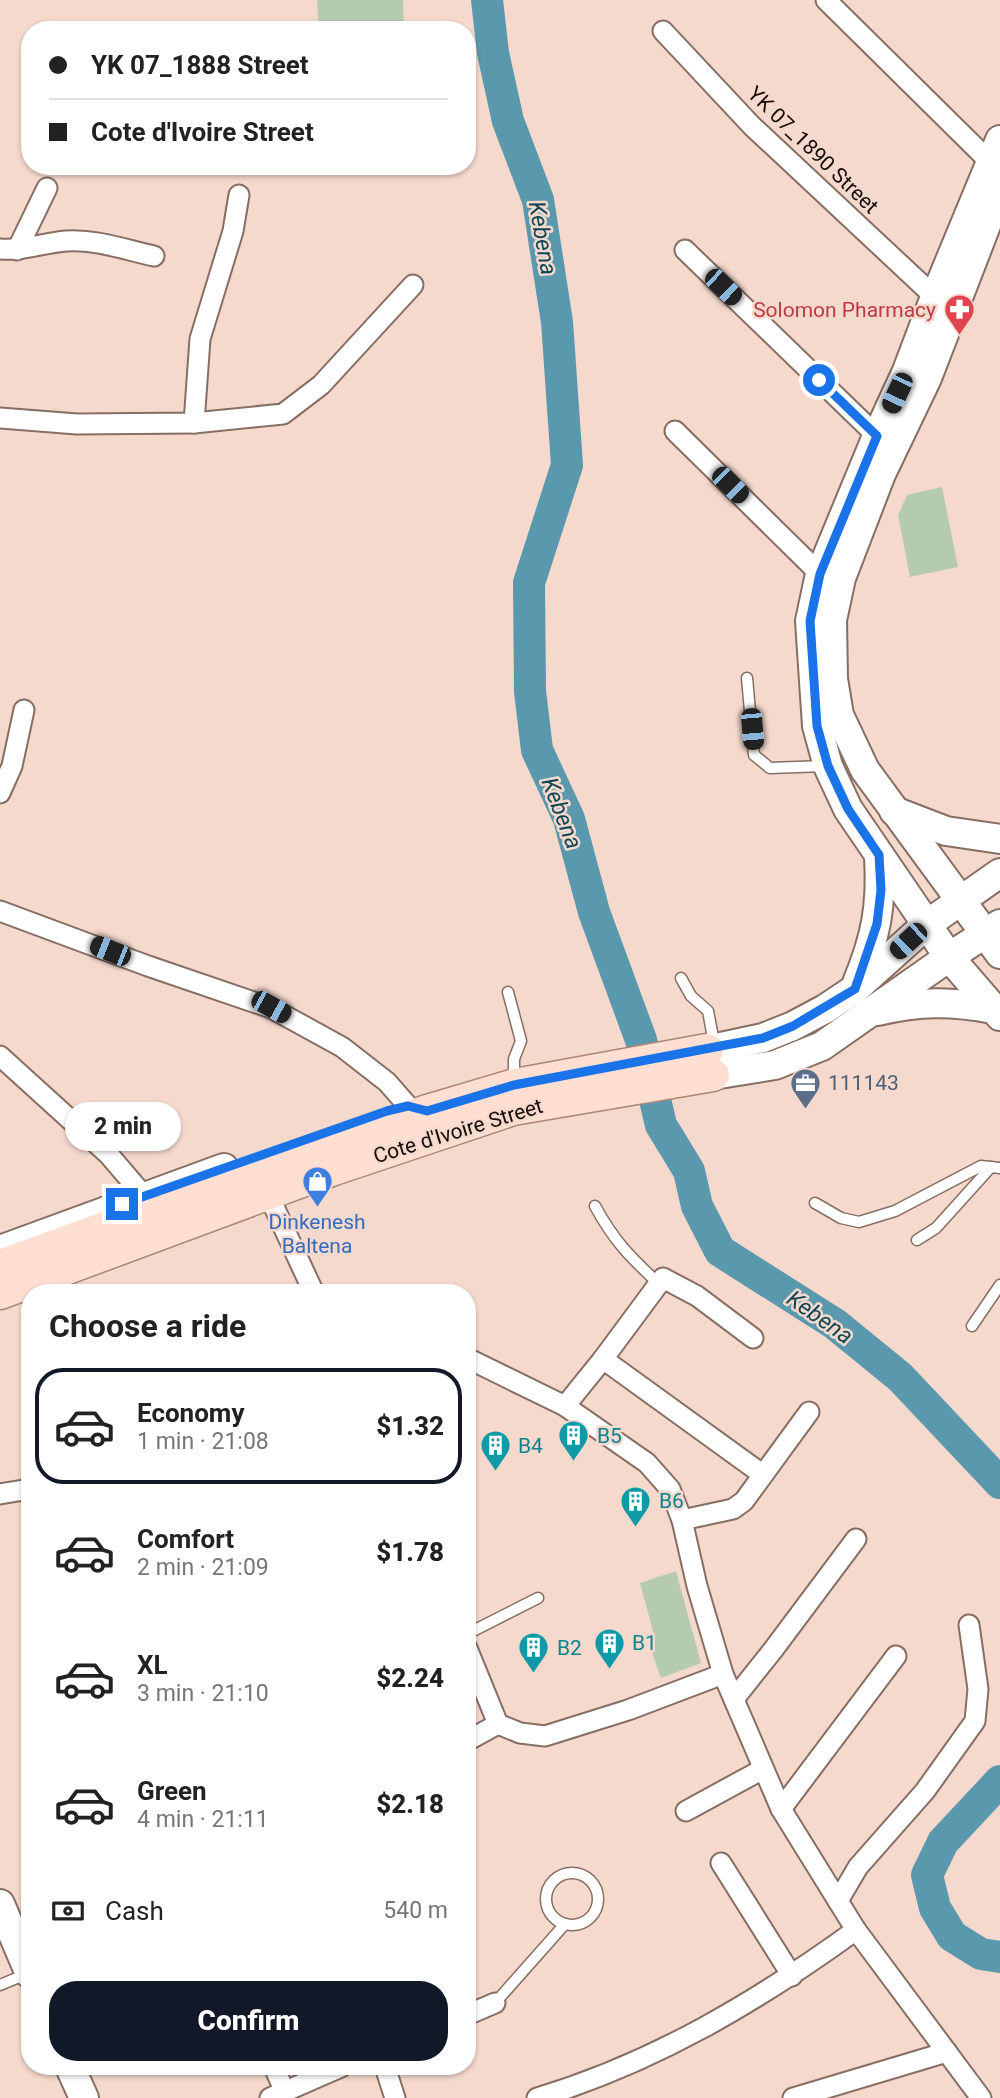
<!DOCTYPE html>
<html lang="en">
<head>
<meta charset="utf-8">
<style>
	body { margin:0; font-family:Roboto,sans-serif; background:#f6f6f6; color:#222; height:100vh; display:flex; flex-direction:column; font-size:26px; white-space:nowrap }
	* { box-sizing:border-box; margin:0 }
	p { font-size:23px; color:#767676 }
	.icon { flex:none; width:38px; height:38px; fill:none; stroke:currentColor; stroke-width:2; stroke-linecap:round; stroke-linejoin:round }
	.map { position:relative; flex:1; overflow:hidden }
	.details { position:absolute; left:21px; top:1284px; width:455px; height:791px; display:flex; flex-direction:column; background:#fff; border-radius:28px; box-shadow:0 2px 5px #0004 }
	.details>* { flex:none }
	.top-card { position:absolute; left:21px; top:21px; width:455px; height:154px; border-radius:28px; box-shadow:0 2px 5px #0004; display:grid; align-content:center; height:154px; padding:0 28px; background:#fff }
	.end { position:absolute; width:32px; height:32px; margin:-16px; border:9px solid #1a73e8; background:#fff; box-shadow:0 0 0 4px #fff }
	.from { border-radius:50% }
	.bubble { position:absolute; height:49px; border-radius:24px; background:#fff; box-shadow:0 2px 5px #0004; font-size:23px; font-weight:800; line-height:49px; text-align:center }
	.car { position:absolute; width:21px; height:42px; margin:-21px -10px; border-radius:9px; box-shadow:0 0 5px 2px #0007; background:linear-gradient(#222 24%,#8ab4d8 0 40%,#222 0 76%,#8ab4d8 0 86%,#222 0) }
	.top-card b { display:flex; align-items:center; gap:24px; height:66px; font-size:26px }
	.top-card b+b { border-top:2px solid #e0e0e0 }
	.top-card i { width:18px; height:18px; background:#222 }
	ul { padding:0; list-style:none }
	li { display:flex; align-items:center; gap:21px; height:116px; margin:0 14px 10px; padding:0 14px; border:4px solid transparent; border-radius:28px }
	li div { flex:1 }
	li b { display:block; font-size:26px }
	li em { font-style:normal; font-weight:800 }
	li.on { border-color:#111827 }
	li>.icon { width:63px; height:63px; stroke-width:1.5 }
	h2 { padding:0 28px; font-size:32px; line-height:84px }
	.pay { display:flex; align-items:center; gap:18px; height:77px; padding:0 28px; font-size:26px }
	.pay p { margin-inline-start:auto }
	.button { display:flex; gap:14px; margin-top:auto; padding:14px 28px }
	.button a { flex:1; height:80px; border-radius:28px; background:#111827; color:#fff; font-size:28px; font-weight:800; line-height:80px; text-align:center }
	.map>svg:first-child { display:block }
	.green { fill:#b5cbb0 }
	.lines { fill:none; stroke-linecap:round; stroke-linejoin:round }
	.river { stroke:#5a98ad; stroke-width:32 }
	.service-casing { stroke:#866e63; stroke-width:13 }
	.minor-casing { stroke:#866e63; stroke-width:23 }
	.secondary-casing { stroke:#866e63; stroke-width:32 }
	.primary-casing { stroke:#ac8776; stroke-width:35 }
	.service { stroke:#fff; stroke-width:10 }
	.minor { stroke:#fff; stroke-width:19 }
	.secondary { stroke:#fff; stroke-width:28 }
	.primary { stroke:#fedfd1; stroke-width:32 }
	.route { stroke:#1a73e8; stroke-width:9 }
	.labels { text-anchor:middle; stroke-width:5; stroke-linejoin:round; paint-order:stroke }
	.street-label { font-size:21px; fill:#150c08; stroke:#f5d9cd }
	.health-label { font-size:21px; fill:#be3a42; stroke:#f5d9cd; text-anchor:end }
	.service-label { font-size:21px; fill:#4e5e75; stroke:#f5d9cd; text-anchor:start }
	.shop-label { font-size:21px; fill:#366cbe; stroke:#f5d9cd }
	.culture-label { font-size:21px; fill:#0d838f; stroke:#f5d9cd; text-anchor:start }
	.water-label { font-size:23px; font-style:italic; fill:#0f4656; stroke:#f5d9cd }
</style>
</head>
<body>
<div class="map">
<svg width="1000" height="2098" viewBox="0 0 1000 2098">
	<rect width="100%" height="100%" fill="#f5d9cd"/>
	<g class="green">
		<polygon points="317,0 403,0 404,30 319,30"/>
		<polygon points="942,487 958,567 910,577 898,515 907,495"/>
		<polygon points="676,1571 701,1663 661,1678 647,1639 654,1635 640,1583"/>
	</g>
	<g class="lines">
		<g class="river">
			<polyline points="487,0 493,53 508,121 538,200 557,322 567,465 529,583 530,691 537,750 569,819 594,912 641,1040 661,1125 689,1171 697,1206 720,1251 835,1324 900,1377 1000,1483"/>
			<polyline points="1000,1781 943,1842 927,1875 935,1908 952,1936 981,1954 1000,1957"/>
		</g>
		<defs>
			<g id="service">
				<polyline points="747,678 754,755 770,768 825,766"/>
				<polyline points="681,978 691,996 708,1011 715,1048"/>
				<polyline points="508,992 521,1041 514,1059 514,1081"/>
				<polyline points="815,1203 841,1218 859,1222 895,1211 981,1166 1000,1168"/>
				<path d="M 595,1206 C 614,1241 630,1257 659,1284"/>
				<polyline points="917,1240 936,1228 991,1167"/>
				<polyline points="972,1326 1000,1285"/>
				<polyline points="467,1634 538,1598"/>
				<circle cx="572" cy="1899" r="26"/>
				<polyline points="0,1985 29,1973"/>
				<polyline points="495,2003 565,1924"/>
			</g>
			<g id="minor">
				<polyline points="826,0 990,162"/>
				<polyline points="663,31 752,126 935,297"/>
				<path d="M 0,249 C 23,251 43,243 66,241 C 96,239 126,250 154,256"/>
				<polyline points="17,250 47,188"/>
				<polyline points="685,250 877,436"/>
				<polyline points="0,418 77,424 194,423 283,414 321,385 413,285"/>
				<polyline points="194,423 200,339 233,231 239,195"/>
				<polyline points="675,431 820,574"/>
				<polyline points="0,793 12,766 24,710"/>
				<polyline points="0,911 148,966 271,1008 342,1047 387,1082 408,1106"/>
				<polyline points="0,1056 109,1155 144,1196"/>
				<polyline points="268,1194 314,1293"/>
				<polyline points="467,1358 565,1406"/>
				<polyline points="603,1359 663,1278 697,1296 753,1338"/>
				<polyline points="0,1494 30,1489"/>
				<polyline points="682,1520 733,1509 744,1501 809,1412"/>
				<polyline points="467,1648 498,1724 520,1733 545,1736 628,1710 723,1674 781,1809 856,1930 981,2098"/>
				<polyline points="723,1674 697,1586 682,1520 670,1489 647,1463 565,1406 603,1359 762,1474"/>
				<polyline points="734,1699 773,1650 856,1539"/>
				<polyline points="467,1741 498,1724"/>
				<polyline points="781,1809 896,1656"/>
				<polyline points="686,1811 763,1769"/>
				<polyline points="721,1863 792,1976"/>
				<polyline points="838,1901 858,1867 925,1791 975,1721 978,1689 969,1625"/>
				<polyline points="467,2015 495,2003"/>
				<polyline points="274,2067 284,2090"/>
				<polyline points="385,2067 395,2098"/>
				<polyline points="270,2098 341,2067"/>
				<path d="M 537,2098 C 654,2063 758,2001 856,1930"/>
				<polyline points="793,2098 947,2052"/>
			</g>
			<g id="secondary">
				<polyline points="1000,140 935,297 907,371 877,436 820,574 810,621 817,726 828,766 848,809 949,957 1000,1016"/>
				<polyline points="1000,189 927,378 881,474 841,578 832,620 833,679 839,715 865,770 1000,954"/>
				<polyline points="894,811 946,831 1000,839"/>
				<path d="M 857,983 C 876,937 882,906 879,856"/>
				<path d="M 878,1011 C 919,1001 952,1001 993,1009"/>
				<polyline points="707,1050 763,1038 793,1026 825,1009 855,989 926,925 1000,873"/>
				<polyline points="713,1075 775,1065 822,1046 949,957 1000,924"/>
				<polyline points="0,1250 224,1168"/>
				<polyline points="0,1904 30,1974"/>
				<polyline points="70,2067 84,2098"/>
			</g>
			<g id="primary">
				<polyline points="0,1266 427,1111 515,1085 707,1050"/>
				<polyline points="0,1293 334,1169 513,1109 713,1075"/>
			</g>
		</defs>
		<use href="#service" class="service-casing"/>
		<use href="#minor" class="minor-casing"/>
		<use href="#secondary" class="secondary-casing"/>
		<use href="#primary" class="primary-casing"/>
		<use href="#service" class="service"/>
		<use href="#minor" class="minor"/>
		<use href="#secondary" class="secondary"/>
		<use href="#primary" class="primary"/>
	</g>
	<g class="lines">
		<polyline class="route" points="122,1204 387,1111 408,1106 427,1111 514,1085 763,1038 793,1026 855,989 877,924 881,890 879,855 848,809 828,766 817,726 810,621 820,574 877,436 819,380"/>
	</g>
	<defs>
		<symbol id="pharmacy-pin" viewBox="-11 -11 22 30"><path d="M0 17L-7.5 6A9.5 9.5 0 1 1 7.5 6Z" fill="#e0444e" stroke="#f5d9cd"/><path d="M-2-6h4v4h4v4h-4v4h-4v-4h-4v-4h4Z" fill="#fff"/></symbol>
		<symbol id="office-pin" viewBox="-11 -11 22 30"><path d="M0 17L-7.5 6A9.5 9.5 0 1 1 7.5 6Z" fill="#5c6f8a" stroke="#f5d9cd"/><path d="M-6-3h4V-5.5h4V-3h4V5H-6ZM-1-4.5V-3h2v-1.5ZM-6 0V1H6V0Z" fill="#fff"/></symbol>
		<symbol id="shop-pin" viewBox="-11 -11 22 30"><path d="M0 17L-7.5 6A9.5 9.5 0 1 1 7.5 6Z" fill="#3f7fe0" stroke="#f5d9cd"/><path d="M-5-2.5h2.3a2.7 3.5 0 0 1 5.4 0H5L5.5 6h-11ZM-1.5-2.5h3a1.5 2.3 0 0 0-3 0Z" fill="#fff"/></symbol>
		<symbol id="building-pin" viewBox="-11 -11 22 30"><path d="M0 17L-7.5 6A9.5 9.5 0 1 1 7.5 6Z" fill="#0f9aa8" stroke="#f5d9cd"/><path d="M-4-6H4V6H1V3H-1V6H-4ZM-2.5-4.3h1.7v1.8h-1.7ZM.8-4.3h1.7v1.8H.8ZM-2.5-1h1.7V.8h-1.7ZM.8-1h1.7V.8H.8Z" fill="#fff"/></symbol>
	</defs>
	<g fill-rule="evenodd">
		<use href="#pharmacy-pin" x="942" y="292" width="35" height="47"/>
		<use href="#office-pin" x="788" y="1066" width="35" height="47"/>
		<use href="#shop-pin" x="300" y="1164" width="35" height="47"/>
		<use href="#building-pin" x="556" y="1418" width="35" height="47"/>
		<use href="#building-pin" x="478" y="1428" width="35" height="47"/>
		<use href="#building-pin" x="618" y="1484" width="35" height="47"/>
		<use href="#building-pin" x="592" y="1626" width="35" height="47"/>
		<use href="#building-pin" x="516" y="1630" width="35" height="47"/>
	</g>
	<g class="labels">
		<g class="street-label">
			<text transform="translate(813 150) rotate(44)" y="7">YK 07_1890 Street</text>
			<text transform="translate(458 1131) rotate(-17)" y="7">Cote d'Ivoire Street</text>
		</g>
		<g class="health-label">
			<text x="936" y="317">Solomon Pharmacy</text>
		</g>
		<g class="service-label">
			<text x="828" y="1090">111143</text>
		</g>
		<g class="shop-label">
			<text x="317" y="1229">Dinkenesh<tspan x="317" dy="24">Baltena</tspan></text>
		</g>
		<g class="culture-label">
			<text x="597" y="1443">B5</text>
			<text x="518" y="1453">B4</text>
			<text x="659" y="1508">B6</text>
			<text x="632" y="1650">B1</text>
			<text x="557" y="1655">B2</text>
		</g>
		<g class="water-label">
			<text transform="translate(543 238) rotate(80)" y="8">Kebena</text>
			<text transform="translate(562 813) rotate(69)" y="8">Kebena</text>
			<text transform="translate(820 1317) rotate(35)" y="8">Kebena</text>
		</g>
	</g>
</svg>
<i class="end from" style="left:819px;top:380px"></i>
<i class="end" style="left:122px;top:1204px"></i>
<div class="bubble" style="left:65px;top:1102px;width:116px">2 min</div>
<i class="car" style="left:723px;top:287px;rotate:134deg"></i>
<i class="car" style="left:897px;top:393px;rotate:205deg"></i>
<i class="car" style="left:730px;top:485px;rotate:135deg"></i>
<i class="car" style="left:752px;top:729px;rotate:175deg"></i>
<i class="car" style="left:908px;top:941px;rotate:227deg"></i>
<i class="car" style="left:110px;top:951px;rotate:292deg"></i>
<i class="car" style="left:271px;top:1007px;rotate:119deg"></i>
<div class="top-card">
<b><i class="from"></i>YK 07_1888 Street</b>
<b><i></i>Cote d'Ivoire Street</b>
</div>
<section class="details">
<h2>Choose a ride</h2>
<ul>
<li class="on"><svg class="icon" aria-label="car" viewBox="0 0 24 24"><path d="M5 17H2v-5l4-1 3-4h7l3 4 3 1v5h-3M9 17h6M6 11h13"/><circle cx="7" cy="17" r="2"/><circle cx="17" cy="17" r="2"/></svg><div><b>Economy</b><p>1 min · 21:08</p></div><em>$1.32</em></li>
<li><svg class="icon" aria-label="car" viewBox="0 0 24 24"><path d="M5 17H2v-5l4-1 3-4h7l3 4 3 1v5h-3M9 17h6M6 11h13"/><circle cx="7" cy="17" r="2"/><circle cx="17" cy="17" r="2"/></svg><div><b>Comfort</b><p>2 min · 21:09</p></div><em>$1.78</em></li>
<li><svg class="icon" aria-label="car" viewBox="0 0 24 24"><path d="M5 17H2v-5l4-1 3-4h7l3 4 3 1v5h-3M9 17h6M6 11h13"/><circle cx="7" cy="17" r="2"/><circle cx="17" cy="17" r="2"/></svg><div><b>XL</b><p>3 min · 21:10</p></div><em>$2.24</em></li>
<li><svg class="icon" aria-label="car" viewBox="0 0 24 24"><path d="M5 17H2v-5l4-1 3-4h7l3 4 3 1v5h-3M9 17h6M6 11h13"/><circle cx="7" cy="17" r="2"/><circle cx="17" cy="17" r="2"/></svg><div><b>Green</b><p>4 min · 21:11</p></div><em>$2.18</em></li>
</ul>
<div class="pay"><svg class="icon" aria-label="cash" viewBox="0 0 24 24"><path d="M3 7h18v10H3z"/><circle cx="12" cy="12" r="2"/></svg>Cash<p>540 m</p></div>
<div class="button"><a>Confirm</a></div>
</section>
</div>
</body>
</html>
